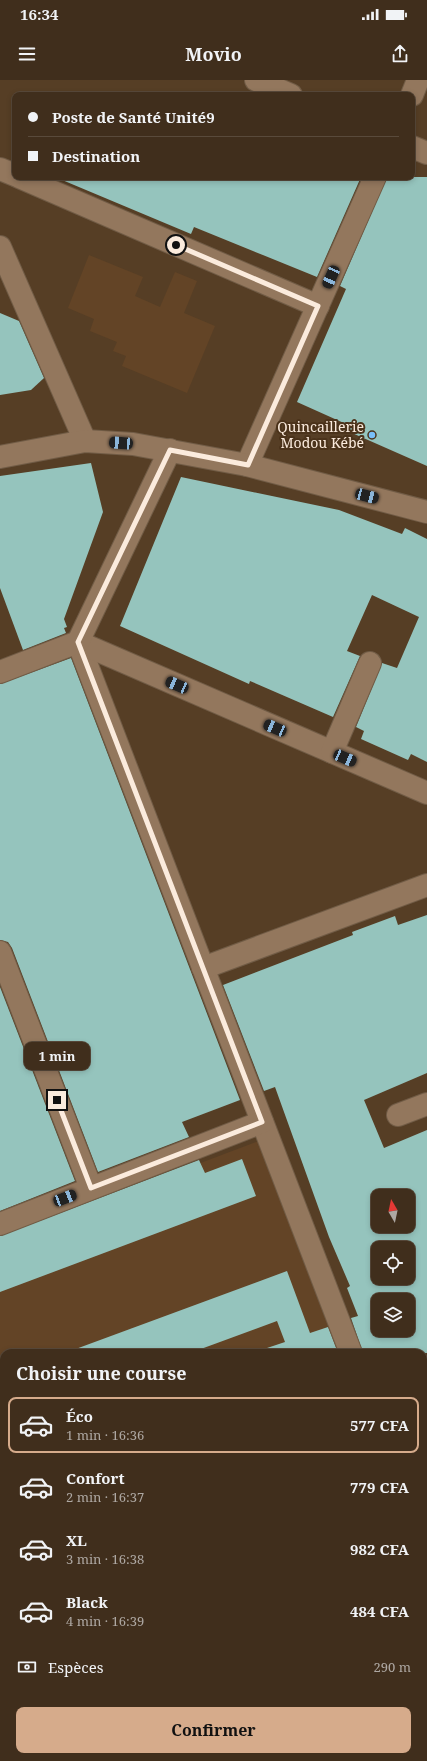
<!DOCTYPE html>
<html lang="fr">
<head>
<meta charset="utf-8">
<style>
	body { margin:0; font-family:"Noto Serif",serif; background:#4b3a29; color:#f1f3f6; height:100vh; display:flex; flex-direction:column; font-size:15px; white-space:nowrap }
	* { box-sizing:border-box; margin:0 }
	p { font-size:13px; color:#aea8a3 }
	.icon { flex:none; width:22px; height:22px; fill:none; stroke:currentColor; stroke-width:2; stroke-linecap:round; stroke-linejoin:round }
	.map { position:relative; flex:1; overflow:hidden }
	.sheet { position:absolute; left:0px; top:1269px; width:427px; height:412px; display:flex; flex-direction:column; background:#402e1c; border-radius:12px 12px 0 0; box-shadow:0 2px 6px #0003,0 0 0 1px #594a3b }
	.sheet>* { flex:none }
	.top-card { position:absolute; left:12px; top:12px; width:403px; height:88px; border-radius:8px; box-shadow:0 2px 6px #0003,0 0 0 1px #594a3b; display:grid; align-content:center; height:88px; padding:0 16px; background:#402e1c }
	.needle { width:26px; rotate:351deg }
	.buttons { position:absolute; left:371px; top:1109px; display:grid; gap:8px }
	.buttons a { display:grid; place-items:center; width:44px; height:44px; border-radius:8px; background:#402e1c; box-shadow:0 2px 6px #0003,0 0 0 1px #594a3b; font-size:20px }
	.end { position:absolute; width:18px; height:18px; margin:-9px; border:5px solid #fbebdd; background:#111; box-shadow:0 0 0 2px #111 }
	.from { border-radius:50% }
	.bubble { position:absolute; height:28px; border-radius:8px; background:#402e1c; box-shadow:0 2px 6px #0003,0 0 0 1px #594a3b; font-size:13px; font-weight:700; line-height:28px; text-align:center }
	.car { position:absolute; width:12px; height:24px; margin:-12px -6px; border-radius:5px; box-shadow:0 0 3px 1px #0007; background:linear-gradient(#222 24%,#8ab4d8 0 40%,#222 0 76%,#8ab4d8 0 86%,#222 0) }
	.top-card b { display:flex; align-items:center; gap:14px; height:38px; font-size:15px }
	.top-card b+b { border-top:1px solid #594a3b }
	.top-card i { width:10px; height:10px; background:#f1f3f6 }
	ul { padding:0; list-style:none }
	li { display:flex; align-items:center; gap:12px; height:56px; margin:0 8px 6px; padding:0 8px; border:2px solid transparent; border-radius:8px }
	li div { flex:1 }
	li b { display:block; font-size:15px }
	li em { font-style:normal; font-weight:700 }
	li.current { border-color:#d6ab8b }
	li>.icon { width:36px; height:36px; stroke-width:1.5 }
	h2 { padding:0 16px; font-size:18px; line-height:48px }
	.pay { display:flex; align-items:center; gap:10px; height:44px; padding:0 16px; font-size:15px }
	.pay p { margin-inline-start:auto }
	.primary-button { display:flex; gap:8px; margin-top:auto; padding:8px 16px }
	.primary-button a { flex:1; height:46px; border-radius:8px; background:#d6ab8b; color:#111; font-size:16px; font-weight:700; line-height:46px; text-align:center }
	.status { display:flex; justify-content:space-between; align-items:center; height:28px; padding:0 20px; background:#402e1c; direction:ltr }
	.status svg { height:11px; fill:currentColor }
	header { display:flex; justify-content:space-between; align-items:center; height:52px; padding:0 16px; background:#402e1c; font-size:18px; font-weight:700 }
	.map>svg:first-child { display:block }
	.built { fill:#634426 }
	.building { fill:#95c4bd; fill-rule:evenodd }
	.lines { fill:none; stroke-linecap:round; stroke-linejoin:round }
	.minor-casing { stroke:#715c46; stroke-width:24 }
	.tertiary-casing { stroke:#715c46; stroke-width:24 }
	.minor { stroke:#93775d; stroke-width:22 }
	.tertiary { stroke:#93775d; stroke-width:22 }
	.route { stroke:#fbebdd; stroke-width:5 }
	.poi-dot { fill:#79bff8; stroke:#4b331b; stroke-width:1.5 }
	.labels { text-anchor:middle; stroke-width:4; stroke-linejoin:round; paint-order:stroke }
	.poi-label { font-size:14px; fill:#fbebdd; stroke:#4b331b; text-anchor:end }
</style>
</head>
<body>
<div class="status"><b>16:34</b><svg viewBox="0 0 49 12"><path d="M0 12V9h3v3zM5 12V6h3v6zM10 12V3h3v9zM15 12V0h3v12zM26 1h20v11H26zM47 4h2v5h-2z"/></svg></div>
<header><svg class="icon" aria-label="menu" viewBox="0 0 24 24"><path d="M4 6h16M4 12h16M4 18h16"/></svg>Movio<svg class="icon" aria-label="share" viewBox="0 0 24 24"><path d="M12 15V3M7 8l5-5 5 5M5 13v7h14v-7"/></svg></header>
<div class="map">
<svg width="427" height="1681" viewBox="0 0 427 1681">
	<rect width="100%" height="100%" fill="#563e25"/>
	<g class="built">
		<polygon points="89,175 143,197 135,216 160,227 175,192 197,201 184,233 215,246 187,313 122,286 126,276 113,271 117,262 90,251 94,239 68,228"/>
		<polygon points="261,1060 342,1273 4,1273 4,1505 0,1495 0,1159"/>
	</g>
	<g class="building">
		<polygon points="55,97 361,97 317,197 194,147 191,154"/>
		<polygon points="387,97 427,97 427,386 343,349 346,344 297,322 346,209 340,206"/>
		<polygon points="0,233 19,241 44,298 31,310 0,315"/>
		<polygon points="91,383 103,432 64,539 67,547 64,548 66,553 23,570 0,508 0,396"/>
		<polygon points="181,397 339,430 402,454 405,448 427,459 427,682 411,674 408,680 361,659 364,651 356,647 382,583 397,588 419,537 372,515 347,571 360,576 333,637 250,601 249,604 120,546"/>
		<polygon points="71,578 240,1020 182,1042 189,1057 98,1092 12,868 8,862 0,860 0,604"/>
		<path d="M 427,835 L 427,993 L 364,1020 L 384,1068 L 427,1050 L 427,1273 L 363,1273 L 351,1238 L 358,1236 L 347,1208 L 350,1206 L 329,1157 L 275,1007 L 264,1011 L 223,905 L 353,855 L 352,852 L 395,836 L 398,845 ZM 378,1116 L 408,1116 L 408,1146 L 378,1146 ZM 378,1168 L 408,1168 L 408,1198 L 378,1198 ZM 378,1220 L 408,1220 L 408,1250 L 378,1250 Z"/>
		<polygon points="0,907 75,1101 0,1131"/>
		<polygon points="242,1079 256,1116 0,1212 0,1156 199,1080 205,1093"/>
		<polygon points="287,1191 310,1253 328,1247 338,1273 264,1273 264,1269 285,1262 277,1241 190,1273 74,1273 73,1270"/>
	</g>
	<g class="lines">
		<defs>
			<g id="minor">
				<polyline points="256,0 291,15"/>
				<polyline points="412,15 418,0"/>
				<polyline points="412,67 427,73"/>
				<polyline points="0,89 15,95"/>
				<polyline points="19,97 318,226"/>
				<polyline points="0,167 85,361"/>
				<polyline points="247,385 375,97"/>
				<polyline points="78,562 351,1273"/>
				<polyline points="78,562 427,713"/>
				<polyline points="0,592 78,562 170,370"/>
				<polyline points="332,672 370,583"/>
				<polyline points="0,872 91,1108"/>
				<polyline points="203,888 427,805"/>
				<polyline points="398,1035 427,1024"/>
				<polyline points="0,1144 262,1042"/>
				<polyline points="423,1460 427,1470"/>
				<polyline points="0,1538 4,1549"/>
				<polyline points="47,1677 48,1681"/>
				<polyline points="302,1677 303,1681"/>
			</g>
			<polyline id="tertiary" points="0,377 85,361 133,364 247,385 427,432"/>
		</defs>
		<use href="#minor" class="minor-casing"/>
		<use href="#tertiary" class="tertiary-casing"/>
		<use href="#minor" class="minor"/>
		<use href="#tertiary" class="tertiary"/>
	</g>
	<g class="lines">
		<polyline class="route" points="57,1020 91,1108 262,1042 78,562 170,370 248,385 318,226 176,165"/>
	</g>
	<circle class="poi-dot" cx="372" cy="355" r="4"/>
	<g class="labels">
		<g class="poi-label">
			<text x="364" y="352">Quincaillerie<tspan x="364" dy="16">Modou Kébé</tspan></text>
		</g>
	</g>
</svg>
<div class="buttons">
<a><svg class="needle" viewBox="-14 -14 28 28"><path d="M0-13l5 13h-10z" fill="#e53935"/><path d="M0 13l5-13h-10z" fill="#aea8a3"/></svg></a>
<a><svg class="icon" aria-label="locate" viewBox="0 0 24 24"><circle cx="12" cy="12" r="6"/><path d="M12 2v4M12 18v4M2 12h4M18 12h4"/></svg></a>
<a><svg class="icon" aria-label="layers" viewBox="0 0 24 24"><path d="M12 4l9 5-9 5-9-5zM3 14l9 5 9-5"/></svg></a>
</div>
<i class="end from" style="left:176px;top:165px"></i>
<i class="end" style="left:57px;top:1020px"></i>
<div class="bubble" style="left:24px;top:962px;width:66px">1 min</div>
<i class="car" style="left:331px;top:197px;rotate:204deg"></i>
<i class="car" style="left:121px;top:363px;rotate:274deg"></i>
<i class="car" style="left:367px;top:416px;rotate:105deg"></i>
<i class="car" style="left:177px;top:605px;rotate:293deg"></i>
<i class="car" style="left:275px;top:648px;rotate:293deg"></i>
<i class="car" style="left:345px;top:678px;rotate:113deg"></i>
<i class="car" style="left:65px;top:1118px;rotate:69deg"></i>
<div class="top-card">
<b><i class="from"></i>Poste de Santé Unité9</b>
<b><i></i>Destination</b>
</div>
<section class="sheet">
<h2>Choisir une course</h2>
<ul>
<li class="current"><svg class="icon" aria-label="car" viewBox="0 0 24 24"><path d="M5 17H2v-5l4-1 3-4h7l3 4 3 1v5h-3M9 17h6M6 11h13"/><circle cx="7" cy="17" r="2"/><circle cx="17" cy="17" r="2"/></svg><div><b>Éco</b><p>1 min · 16:36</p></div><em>577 CFA</em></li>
<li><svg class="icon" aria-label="car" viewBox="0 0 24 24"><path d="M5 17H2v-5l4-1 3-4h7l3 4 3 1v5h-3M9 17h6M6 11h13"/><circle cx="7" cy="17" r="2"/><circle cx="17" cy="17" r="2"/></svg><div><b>Confort</b><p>2 min · 16:37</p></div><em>779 CFA</em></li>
<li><svg class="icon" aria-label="car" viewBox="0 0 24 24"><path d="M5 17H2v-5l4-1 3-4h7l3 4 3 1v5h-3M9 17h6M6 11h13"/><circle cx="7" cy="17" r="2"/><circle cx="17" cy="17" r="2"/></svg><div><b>XL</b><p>3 min · 16:38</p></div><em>982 CFA</em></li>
<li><svg class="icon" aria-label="car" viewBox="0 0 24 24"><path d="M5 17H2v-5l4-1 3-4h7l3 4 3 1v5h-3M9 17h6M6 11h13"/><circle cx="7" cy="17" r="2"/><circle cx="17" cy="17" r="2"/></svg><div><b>Black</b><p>4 min · 16:39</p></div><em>484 CFA</em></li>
</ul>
<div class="pay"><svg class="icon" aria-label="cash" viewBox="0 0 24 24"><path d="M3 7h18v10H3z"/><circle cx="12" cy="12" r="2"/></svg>Espèces<p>290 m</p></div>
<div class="primary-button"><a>Confirmer</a></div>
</section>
</div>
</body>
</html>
